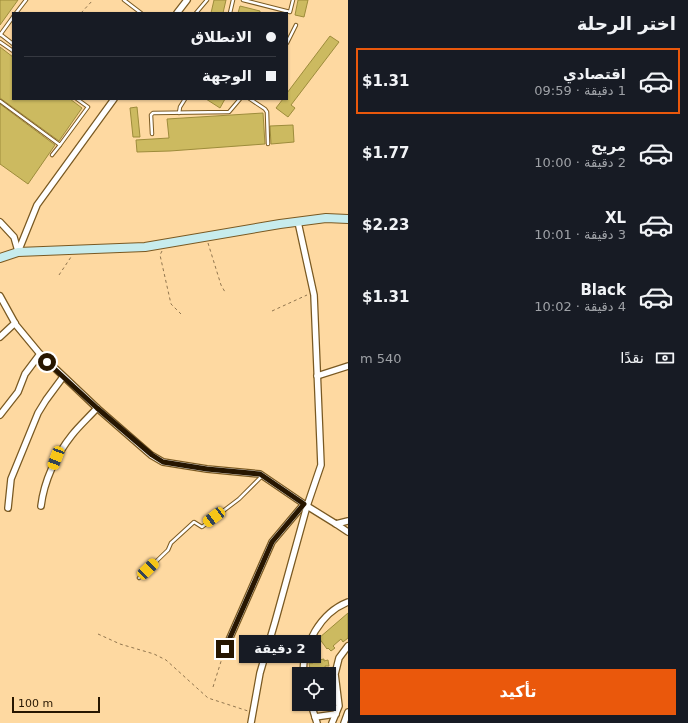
<!DOCTYPE html>
<html lang="ar">
<head>
<meta charset="utf-8">
<style>
	body { margin:0; font-family:"DejaVu Sans","Noto Naskh Arabic",sans-serif; background:#242831; color:#f1f3f6; direction:rtl; height:100vh; display:flex; flex-direction:column; font-size:15px; white-space:nowrap }
	* { box-sizing:border-box; margin:0 }
	p { font-size:13px; color:#9ea1a6 }
	.icon { flex:none; width:22px; height:22px; fill:none; stroke:currentColor; stroke-width:2; stroke-linecap:round; stroke-linejoin:round }
	.map { position:relative; flex:1; overflow:hidden; direction:ltr }
	.side { display:flex; flex-direction:column; background:#171b24; width:340px }
	.side>* { flex:none }
	.top-card { position:absolute; left:12px; top:12px; width:276px; height:88px; border-radius:0px; box-shadow:0 1px 3px #0004; direction:rtl; display:grid; align-content:center; height:88px; padding:0 12px; background:#171b24 }
	.tools { position:absolute; left:292px; top:667px; display:grid; gap:8px }
	.tools a { display:grid; place-items:center; width:44px; height:44px; border-radius:0px; background:#171b24; box-shadow:0 1px 3px #0004; font-size:20px }
	.scale { position:absolute; left:12px; bottom:10px; width:88px; box-sizing:border-box; padding-left:4px; border:2px solid #271600; border-top:0; font-size:11px; line-height:14px; white-space:nowrap; color:#271600; -webkit-text-stroke:3px #fed9a1; paint-order:stroke }
	.end { position:absolute; width:18px; height:18px; margin:-9px; border:5px solid #271600; background:#fff; box-shadow:0 0 0 2px #fff }
	.from { border-radius:50% }
	.bubble { position:absolute; height:28px; border-radius:0px; background:#171b24; box-shadow:0 1px 3px #0004; font-size:13px; font-weight:700; line-height:28px; text-align:center; direction:rtl }
	.car { position:absolute; width:12px; height:24px; margin:-12px -6px; border-radius:5px; box-shadow:0 0 3px 1px #0007; background:linear-gradient(#f5c518 24%,#345 0 40%,#f5c518 0 76%,#345 0 86%,#f5c518 0) }
	.top-card b { display:flex; align-items:center; gap:14px; height:38px; font-size:15px }
	.top-card b+b { border-top:1px solid #363941 }
	.top-card i { width:10px; height:10px; background:#f1f3f6 }
	ul { padding:0; list-style:none }
	li { display:flex; align-items:center; gap:12px; height:66px; margin:0 8px 6px; padding:0 4px; border:2px solid transparent; border-radius:0px }
	li div { flex:1 }
	li b { display:block; font-size:15px }
	li em { font-style:normal; font-weight:700 }
	li.current { border-color:#ea580c }
	li>.icon { width:36px; height:36px; stroke-width:1.5 }
	h2 { padding:0 12px; font-size:18px; line-height:48px }
	.pay { display:flex; align-items:center; gap:10px; height:44px; padding:0 12px; font-size:15px }
	.pay p { margin-inline-start:auto }
	.primary-button { display:flex; gap:8px; margin-top:auto; padding:8px 12px }
	.primary-button a { flex:1; height:46px; border-radius:0px; background:#ea580c; color:#fff; font-size:16px; font-weight:700; line-height:46px; text-align:center }
	main { display:flex; flex:1; min-height:0 }
	.map>svg:first-child { display:block }
	.building { fill:#ccba60; stroke:#9d8c3b }
	.lines { fill:none; stroke-linecap:round; stroke-linejoin:round }
	.service-casing { stroke:#795922; stroke-width:4.5 }
	.minor-casing { stroke:#795922; stroke-width:8 }
	.secondary-casing { stroke:#795922; stroke-width:10 }
	.path { stroke:#91764f; stroke-width:1; stroke-dasharray:3 3; stroke-linecap:butt }
	.service { stroke:#fff; stroke-width:2.5 }
	.minor { stroke:#fff; stroke-width:5.5 }
	.secondary { stroke:#c7eced; stroke-width:8 }
	.route { stroke:#271600; stroke-width:5 }
</style>
</head>
<body>
<main>
<section class="side">
<h2>اختر الرحلة</h2>
<ul>
<li class="current"><svg class="icon" aria-label="car" viewBox="0 0 24 24"><path d="M5 17H2v-5l4-1 3-4h7l3 4 3 1v5h-3M9 17h6M6 11h13"/><circle cx="7" cy="17" r="2"/><circle cx="17" cy="17" r="2"/></svg><div><b>اقتصادي</b><p>1 دقيقة · 09:59</p></div><em>$1.31</em></li>
<li><svg class="icon" aria-label="car" viewBox="0 0 24 24"><path d="M5 17H2v-5l4-1 3-4h7l3 4 3 1v5h-3M9 17h6M6 11h13"/><circle cx="7" cy="17" r="2"/><circle cx="17" cy="17" r="2"/></svg><div><b>مريح</b><p>2 دقيقة · 10:00</p></div><em>$1.77</em></li>
<li><svg class="icon" aria-label="car" viewBox="0 0 24 24"><path d="M5 17H2v-5l4-1 3-4h7l3 4 3 1v5h-3M9 17h6M6 11h13"/><circle cx="7" cy="17" r="2"/><circle cx="17" cy="17" r="2"/></svg><div><b>XL</b><p>3 دقيقة · 10:01</p></div><em>$2.23</em></li>
<li><svg class="icon" aria-label="car" viewBox="0 0 24 24"><path d="M5 17H2v-5l4-1 3-4h7l3 4 3 1v5h-3M9 17h6M6 11h13"/><circle cx="7" cy="17" r="2"/><circle cx="17" cy="17" r="2"/></svg><div><b>Black</b><p>4 دقيقة · 10:02</p></div><em>$1.31</em></li>
</ul>
<div class="pay"><svg class="icon" aria-label="cash" viewBox="0 0 24 24"><path d="M3 7h18v10H3z"/><circle cx="12" cy="12" r="2"/></svg>نقدًا<p>540 m</p></div>
<div class="primary-button"><a>تأكيد</a></div>
</section>
<div class="map">
<svg width="348" height="723" viewBox="0 0 348 723">
	<rect width="100%" height="100%" fill="#fed9a1"/>
	<g class="building">
		<polygon points="0,0 18,0 0,25"/>
		<polygon points="214,0 226,0 223,13 211,13"/>
		<polygon points="298,0 308,0 304,17 295,15"/>
		<polygon points="240,6 260,11 260,13 238,13"/>
		<polygon points="330,36 339,42 291,105 295,108 288,117 276,108 283,99 287,99 287,93"/>
		<polygon points="0,47 13,57 13,99 70,99 82,108 59,141 0,98"/>
		<polygon points="206,99 225,99 220,108"/>
		<polygon points="0,104 55,145 28,184 0,164"/>
		<polygon points="137,107 140,137 133,137 130,108"/>
		<polygon points="263,113 265,144 170,151 137,152 136,140 169,138 167,119"/>
		<polygon points="293,125 294,142 271,144 270,126"/>
		<polygon points="348,613 348,638 343,642 341,639 333,646 335,648 331,651 328,648 327,649 319,638"/>
		<polygon points="324,659 324,661 328,660 329,666 325,666 326,674 314,673 310,669 309,663 313,663 313,661"/>
	</g>
	<g class="lines">
		<defs>
			<g id="service">
				<polyline points="124,0 141,13"/>
				<polyline points="243,0 290,12 293,0"/>
				<polyline points="16,13 26,0"/>
				<polyline points="196,13 207,0"/>
				<polyline points="230,13 233,0"/>
				<polyline points="0,34 13,44"/>
				<polyline points="0,35 13,17"/>
				<polyline points="0,42 13,51"/>
				<polyline points="287,43 296,25"/>
				<polyline points="250,99 265,109 267,112 268,144"/>
				<polyline points="0,101 60,145 88,107 77,99"/>
				<polyline points="179,113 180,107 185,99"/>
				<polyline points="152,134 151,115 153,113 229,112 240,99"/>
				<polyline points="52,155 60,145"/>
				<polyline points="139,578 168,550 171,543 194,522 202,527 239,499 262,476"/>
			</g>
			<g id="minor">
				<polyline points="177,13 187,0"/>
				<polyline points="0,222 14,237 18,251"/>
				<polyline points="18,252 37,205 114,99"/>
				<polyline points="0,296 16,325 40,354 97,408 151,455 163,462 207,469 260,474 307,506 336,524 348,521"/>
				<polyline points="0,337 15,323"/>
				<polyline points="317,376 348,366"/>
				<polyline points="0,415 18,392 25,374 40,354"/>
				<path d="M 41,506 C 44,481 56,455 72,435 C 79,426 89,417 97,408"/>
				<polyline points="8,508 11,479 38,413 46,400 63,377"/>
				<polyline points="336,524 348,532"/>
				<polyline points="225,649 272,542 304,504"/>
				<path d="M 303,674 C 303,645 320,613 348,602"/>
				<polyline points="311,704 317,723"/>
				<polyline points="315,717 336,714"/>
				<polyline points="251,723 260,673 275,622 307,506 321,465 314,295 298,222"/>
				<polyline points="332,723 339,706 335,674 339,658 348,646"/>
				<polyline points="344,723 348,712"/>
			</g>
			<polyline id="secondary" points="0,258 18,252 145,247 280,224 326,218 348,219"/>
		</defs>
		<use href="#service" class="service-casing"/>
		<use href="#minor" class="minor-casing"/>
		<use href="#secondary" class="secondary-casing"/>
		<g class="path">
			<polyline points="81,13 93,0"/>
			<polyline points="208,243 221,285 225,292"/>
			<polyline points="162,251 160,255 171,304 181,314"/>
			<polyline points="59,275 71,257"/>
			<polyline points="272,311 307,295"/>
			<polyline points="98,634 120,644 154,654 166,660 208,698 248,711"/>
			<polyline points="213,687 223,655"/>
		</g>
		<use href="#service" class="service"/>
		<use href="#minor" class="minor"/>
		<use href="#secondary" class="secondary"/>
	</g>
	<g class="lines">
		<polyline class="route" points="47,362 97,408 152,455 163,462 207,469 260,474 304,504 272,542 225,649"/>
	</g>
</svg>
<div class="tools">
<a><svg class="icon" aria-label="locate" viewBox="0 0 24 24"><circle cx="12" cy="12" r="6"/><path d="M12 2v4M12 18v4M2 12h4M18 12h4"/></svg></a>
</div>
<div class="scale">100 m</div>
<i class="end from" style="left:47px;top:362px"></i>
<i class="end" style="left:225px;top:649px"></i>
<div class="bubble" style="left:239px;top:635px;width:82px">2 دقيقة</div>
<i class="car" style="left:56px;top:458px;rotate:201deg"></i>
<i class="car" style="left:214px;top:517px;rotate:233deg"></i>
<i class="car" style="left:148px;top:569px;rotate:46deg"></i>
<div class="top-card">
<b><i class="from"></i>الانطلاق</b>
<b><i></i>الوجهة</b>
</div>
</div>
</main>
</body>
</html>
